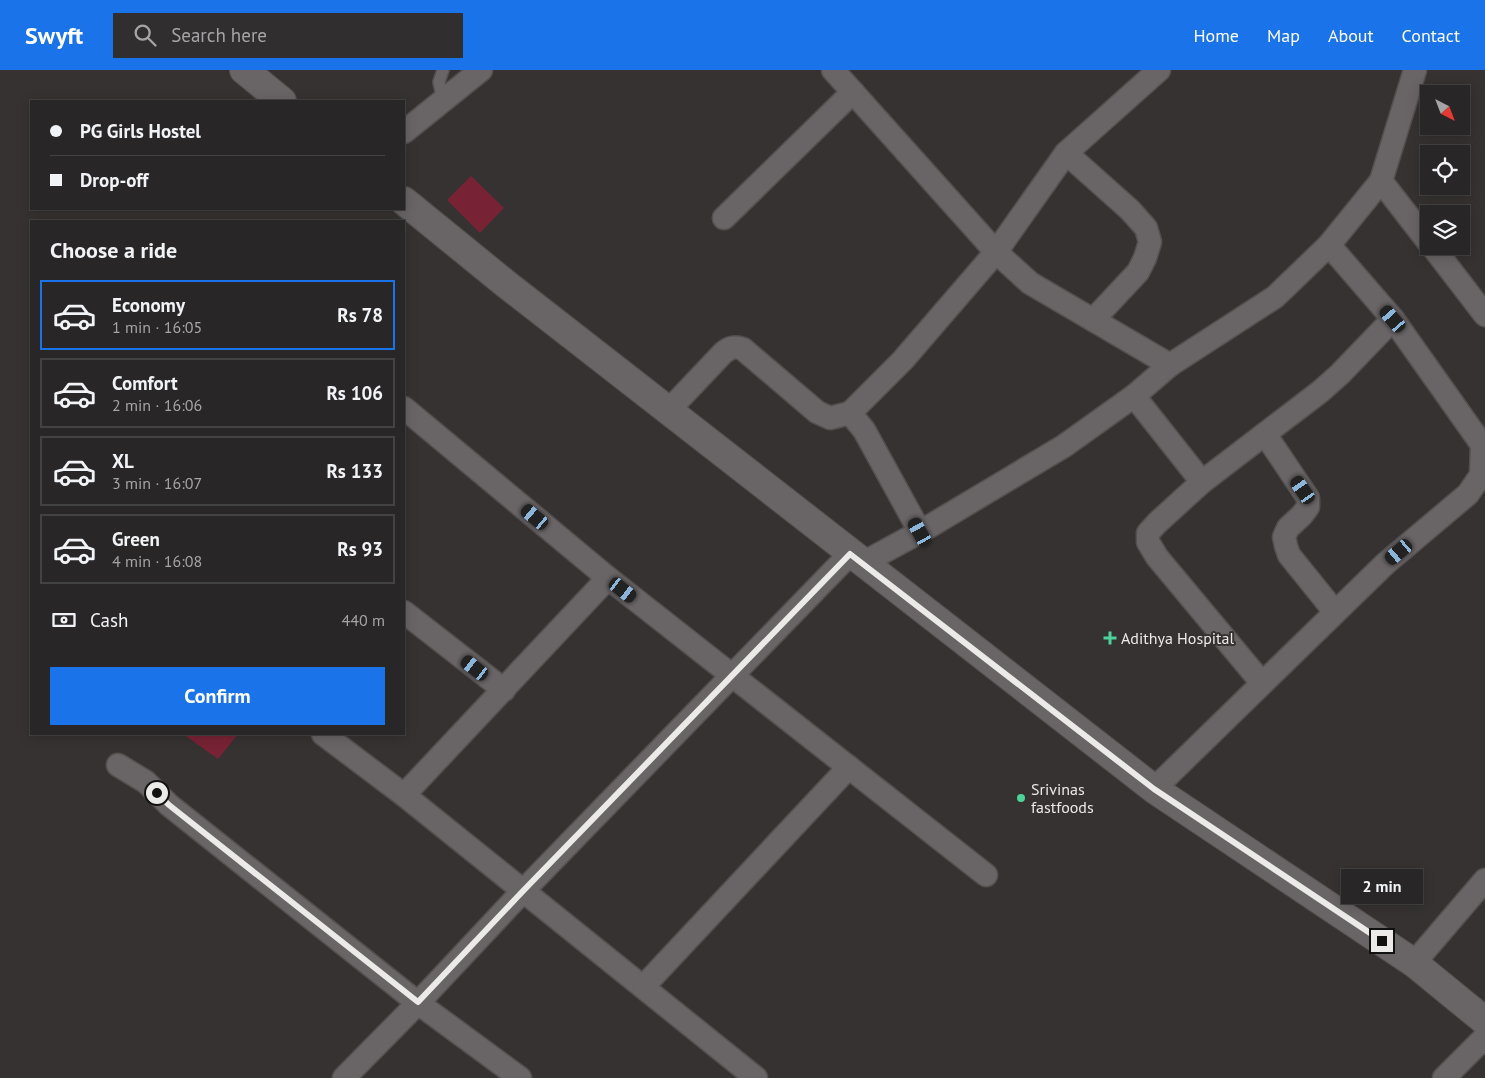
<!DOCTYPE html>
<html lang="en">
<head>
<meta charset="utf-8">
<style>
	body { margin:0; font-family:"PT Sans",sans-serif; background:#302e2e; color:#f1f3f6; height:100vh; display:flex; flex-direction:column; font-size:19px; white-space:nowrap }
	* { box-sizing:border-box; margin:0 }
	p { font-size:16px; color:#a5a5a7 }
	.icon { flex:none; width:28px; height:28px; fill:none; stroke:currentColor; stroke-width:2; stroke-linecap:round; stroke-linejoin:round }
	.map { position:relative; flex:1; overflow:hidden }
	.details { position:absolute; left:30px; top:150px; width:375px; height:515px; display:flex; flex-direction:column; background:#282626; border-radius:0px; box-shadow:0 2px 12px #0003,0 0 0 1px #444343 }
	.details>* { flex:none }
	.hud { position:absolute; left:30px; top:30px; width:375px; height:110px; border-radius:0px; box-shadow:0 2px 12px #0003,0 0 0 1px #444343; display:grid; align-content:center; height:110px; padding:0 20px; background:#282626 }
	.needle { width:32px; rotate:138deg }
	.tools { position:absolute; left:1420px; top:15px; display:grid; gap:10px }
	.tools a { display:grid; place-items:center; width:50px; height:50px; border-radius:0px; background:#282626; box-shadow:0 2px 12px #0003,0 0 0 1px #444343; font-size:25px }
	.end { position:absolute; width:22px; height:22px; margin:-11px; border:6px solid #ece9e9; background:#111; box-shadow:0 0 0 2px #111 }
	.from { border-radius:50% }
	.bubble { position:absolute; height:35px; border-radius:0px; background:#282626; box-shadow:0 2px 12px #0003,0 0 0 1px #444343; font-size:16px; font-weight:700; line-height:35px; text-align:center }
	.car { position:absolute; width:15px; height:30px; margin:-15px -8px; border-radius:6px; box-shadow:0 0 4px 1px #0007; background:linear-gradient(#222 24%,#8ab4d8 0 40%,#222 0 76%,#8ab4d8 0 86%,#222 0) }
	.hud b { display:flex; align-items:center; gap:18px; height:48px; font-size:19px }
	.hud b+b { border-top:1px solid #444343 }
	.hud i { width:12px; height:12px; background:#f1f3f6 }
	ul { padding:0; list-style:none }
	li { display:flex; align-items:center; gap:15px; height:70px; margin:0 10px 8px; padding:0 10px; border:2px solid #444343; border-radius:0px }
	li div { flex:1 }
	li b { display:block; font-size:19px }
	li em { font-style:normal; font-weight:700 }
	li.current { border-color:#1a73e8 }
	li>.icon { width:45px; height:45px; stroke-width:1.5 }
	h2 { padding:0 20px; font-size:22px; line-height:60px }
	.pay { display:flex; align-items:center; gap:12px; height:55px; padding:0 20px; font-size:19px }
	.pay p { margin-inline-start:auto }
	.cta { display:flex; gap:10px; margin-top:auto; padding:10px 20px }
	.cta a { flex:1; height:58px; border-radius:0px; background:#1a73e8; color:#fff; font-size:20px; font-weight:700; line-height:58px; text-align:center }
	header { display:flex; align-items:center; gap:30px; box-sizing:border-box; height:70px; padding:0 25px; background:#1a73e8; color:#fff }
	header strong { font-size:24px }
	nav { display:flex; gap:28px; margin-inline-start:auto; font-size:18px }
	.search { width:350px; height:45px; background:#302e2e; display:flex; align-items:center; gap:12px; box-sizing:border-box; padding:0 18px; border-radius:0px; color:#a5a5a7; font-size:19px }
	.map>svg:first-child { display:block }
	.building { fill:#772335 }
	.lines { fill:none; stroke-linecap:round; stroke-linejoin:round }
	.service-casing { stroke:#545050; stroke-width:14 }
	.minor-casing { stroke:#545050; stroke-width:25 }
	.tertiary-casing { stroke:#545050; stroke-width:30 }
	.service { stroke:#696465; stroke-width:11 }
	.minor { stroke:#696465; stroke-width:22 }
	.tertiary { stroke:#696465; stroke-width:28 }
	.route { stroke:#ece9e9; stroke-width:6 }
	.poi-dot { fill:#4cd39b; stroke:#363232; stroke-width:2 }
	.labels { text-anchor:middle; stroke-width:4; stroke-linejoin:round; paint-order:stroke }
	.poi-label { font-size:16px; fill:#ece9e9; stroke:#363232; text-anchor:start }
</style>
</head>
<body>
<header>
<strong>Swyft</strong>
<div class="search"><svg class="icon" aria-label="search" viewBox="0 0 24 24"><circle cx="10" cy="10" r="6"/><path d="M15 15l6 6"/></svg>Search here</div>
<nav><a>Home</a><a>Map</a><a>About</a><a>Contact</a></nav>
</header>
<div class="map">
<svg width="1485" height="1008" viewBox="0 0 1485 1008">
	<rect width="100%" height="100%" fill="#363232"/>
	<g class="building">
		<polygon points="471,106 504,138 480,163 447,130"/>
		<polygon points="183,664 238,664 218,689"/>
	</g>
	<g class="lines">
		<defs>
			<polyline id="service" points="443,0 439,12 443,30"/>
			<g id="minor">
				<polyline points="833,0 996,182 1030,213 1170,295"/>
				<polyline points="404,62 481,0"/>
				<polyline points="1066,83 1130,140 1146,158 1150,172 1145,188 1138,202 1093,250"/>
				<polyline points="1381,111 1429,173"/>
				<polyline points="724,148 853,22"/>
				<polyline points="1329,175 1393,249 1485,379"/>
				<polyline points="1432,176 1485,245"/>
				<polyline points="1134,326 1202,412"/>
				<polyline points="404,338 608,508 986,805"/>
				<path d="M 668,341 L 723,283 C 730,277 735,276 743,279 L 817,342 L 830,348 L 850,343"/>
				<polyline points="1265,364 1308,428 1308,437 1302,445 1288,458 1284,467 1286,476 1289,485 1335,542"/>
				<polyline points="920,462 864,360 850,343 903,290 996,182 1066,83 1159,0"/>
				<polyline points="863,493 920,462 1064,376 1134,326 1170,295 1275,227 1329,175 1381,111 1415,0"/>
				<polyline points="404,542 504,620"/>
				<polyline points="1262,613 1157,487 1148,472 1148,463 1157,453 1202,412 1321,321 1340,304 1393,249"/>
				<polyline points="323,664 404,725 756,1008"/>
				<polyline points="118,695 146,712 169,735 418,933 520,1008"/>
				<polyline points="1154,719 1385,494 1468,424 1481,405 1482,374 1485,372"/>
				<polyline points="404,725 608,508"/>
				<polyline points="1414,893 1485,810"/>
				<polyline points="643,917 849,697"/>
				<polyline points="344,1008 418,933 523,821 850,484"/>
				<polyline points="1444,1008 1485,967"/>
			</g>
			<g id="tertiary">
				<polyline points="244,0 282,31"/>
				<polyline points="404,131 506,214 1154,719 1414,893 1485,951"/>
			</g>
		</defs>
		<use href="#service" class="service-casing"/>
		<use href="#minor" class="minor-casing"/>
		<use href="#tertiary" class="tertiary-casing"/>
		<use href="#service" class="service"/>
		<use href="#minor" class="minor"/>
		<use href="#tertiary" class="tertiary"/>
	</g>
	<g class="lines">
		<polyline class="route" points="157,723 169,735 418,932 523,821 850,484 1154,719 1382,871"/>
	</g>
	<g class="poi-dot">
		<path d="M1107.5 560.5h5v5h5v5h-5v5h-5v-5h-5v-5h5z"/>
		<circle cx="1021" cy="728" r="5"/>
	</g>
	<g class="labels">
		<g class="poi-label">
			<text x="1121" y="574">Adithya Hospital</text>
			<text x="1031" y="725">Srivinas<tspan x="1031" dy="18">fastfoods</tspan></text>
		</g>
	</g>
</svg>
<div class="tools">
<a><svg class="needle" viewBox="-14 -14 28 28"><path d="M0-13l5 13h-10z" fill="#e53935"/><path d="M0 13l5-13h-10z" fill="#a5a5a7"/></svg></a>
<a><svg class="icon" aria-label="locate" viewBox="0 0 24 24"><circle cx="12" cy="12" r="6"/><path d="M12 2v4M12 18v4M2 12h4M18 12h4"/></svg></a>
<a><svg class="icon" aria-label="layers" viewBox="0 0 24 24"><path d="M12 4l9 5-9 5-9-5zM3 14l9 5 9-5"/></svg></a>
</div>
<i class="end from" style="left:157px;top:723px"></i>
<i class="end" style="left:1382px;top:871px"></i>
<div class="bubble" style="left:1341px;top:799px;width:82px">2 min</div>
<i class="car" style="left:1393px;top:249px;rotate:319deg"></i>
<i class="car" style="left:1303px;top:420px;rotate:325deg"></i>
<i class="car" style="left:535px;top:447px;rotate:310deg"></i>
<i class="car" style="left:920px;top:462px;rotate:331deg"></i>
<i class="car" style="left:1399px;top:482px;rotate:230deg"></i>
<i class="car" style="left:623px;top:520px;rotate:128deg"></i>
<i class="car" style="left:475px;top:598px;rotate:308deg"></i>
<div class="hud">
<b><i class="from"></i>PG Girls Hostel</b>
<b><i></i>Drop-off</b>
</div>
<section class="details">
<h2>Choose a ride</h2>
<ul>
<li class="current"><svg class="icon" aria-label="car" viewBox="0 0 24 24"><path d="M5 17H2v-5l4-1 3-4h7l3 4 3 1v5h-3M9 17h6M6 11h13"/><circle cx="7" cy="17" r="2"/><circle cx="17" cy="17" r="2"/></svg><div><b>Economy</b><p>1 min · 16:05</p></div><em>Rs 78</em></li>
<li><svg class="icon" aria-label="car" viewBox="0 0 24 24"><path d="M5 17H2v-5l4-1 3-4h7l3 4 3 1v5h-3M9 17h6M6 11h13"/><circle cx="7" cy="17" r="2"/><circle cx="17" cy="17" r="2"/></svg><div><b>Comfort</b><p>2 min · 16:06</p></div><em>Rs 106</em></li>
<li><svg class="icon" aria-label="car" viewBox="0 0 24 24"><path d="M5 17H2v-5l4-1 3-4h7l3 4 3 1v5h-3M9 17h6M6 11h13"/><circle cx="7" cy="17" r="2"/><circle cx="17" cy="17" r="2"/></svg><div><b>XL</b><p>3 min · 16:07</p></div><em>Rs 133</em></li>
<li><svg class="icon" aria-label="car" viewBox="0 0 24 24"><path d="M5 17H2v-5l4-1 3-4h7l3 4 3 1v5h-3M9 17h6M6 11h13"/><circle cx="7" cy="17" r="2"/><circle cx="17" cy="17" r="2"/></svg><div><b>Green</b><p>4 min · 16:08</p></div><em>Rs 93</em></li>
</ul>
<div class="pay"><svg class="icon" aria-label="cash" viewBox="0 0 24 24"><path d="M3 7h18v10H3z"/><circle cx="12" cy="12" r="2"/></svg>Cash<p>440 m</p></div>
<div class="cta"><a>Confirm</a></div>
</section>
</div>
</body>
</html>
